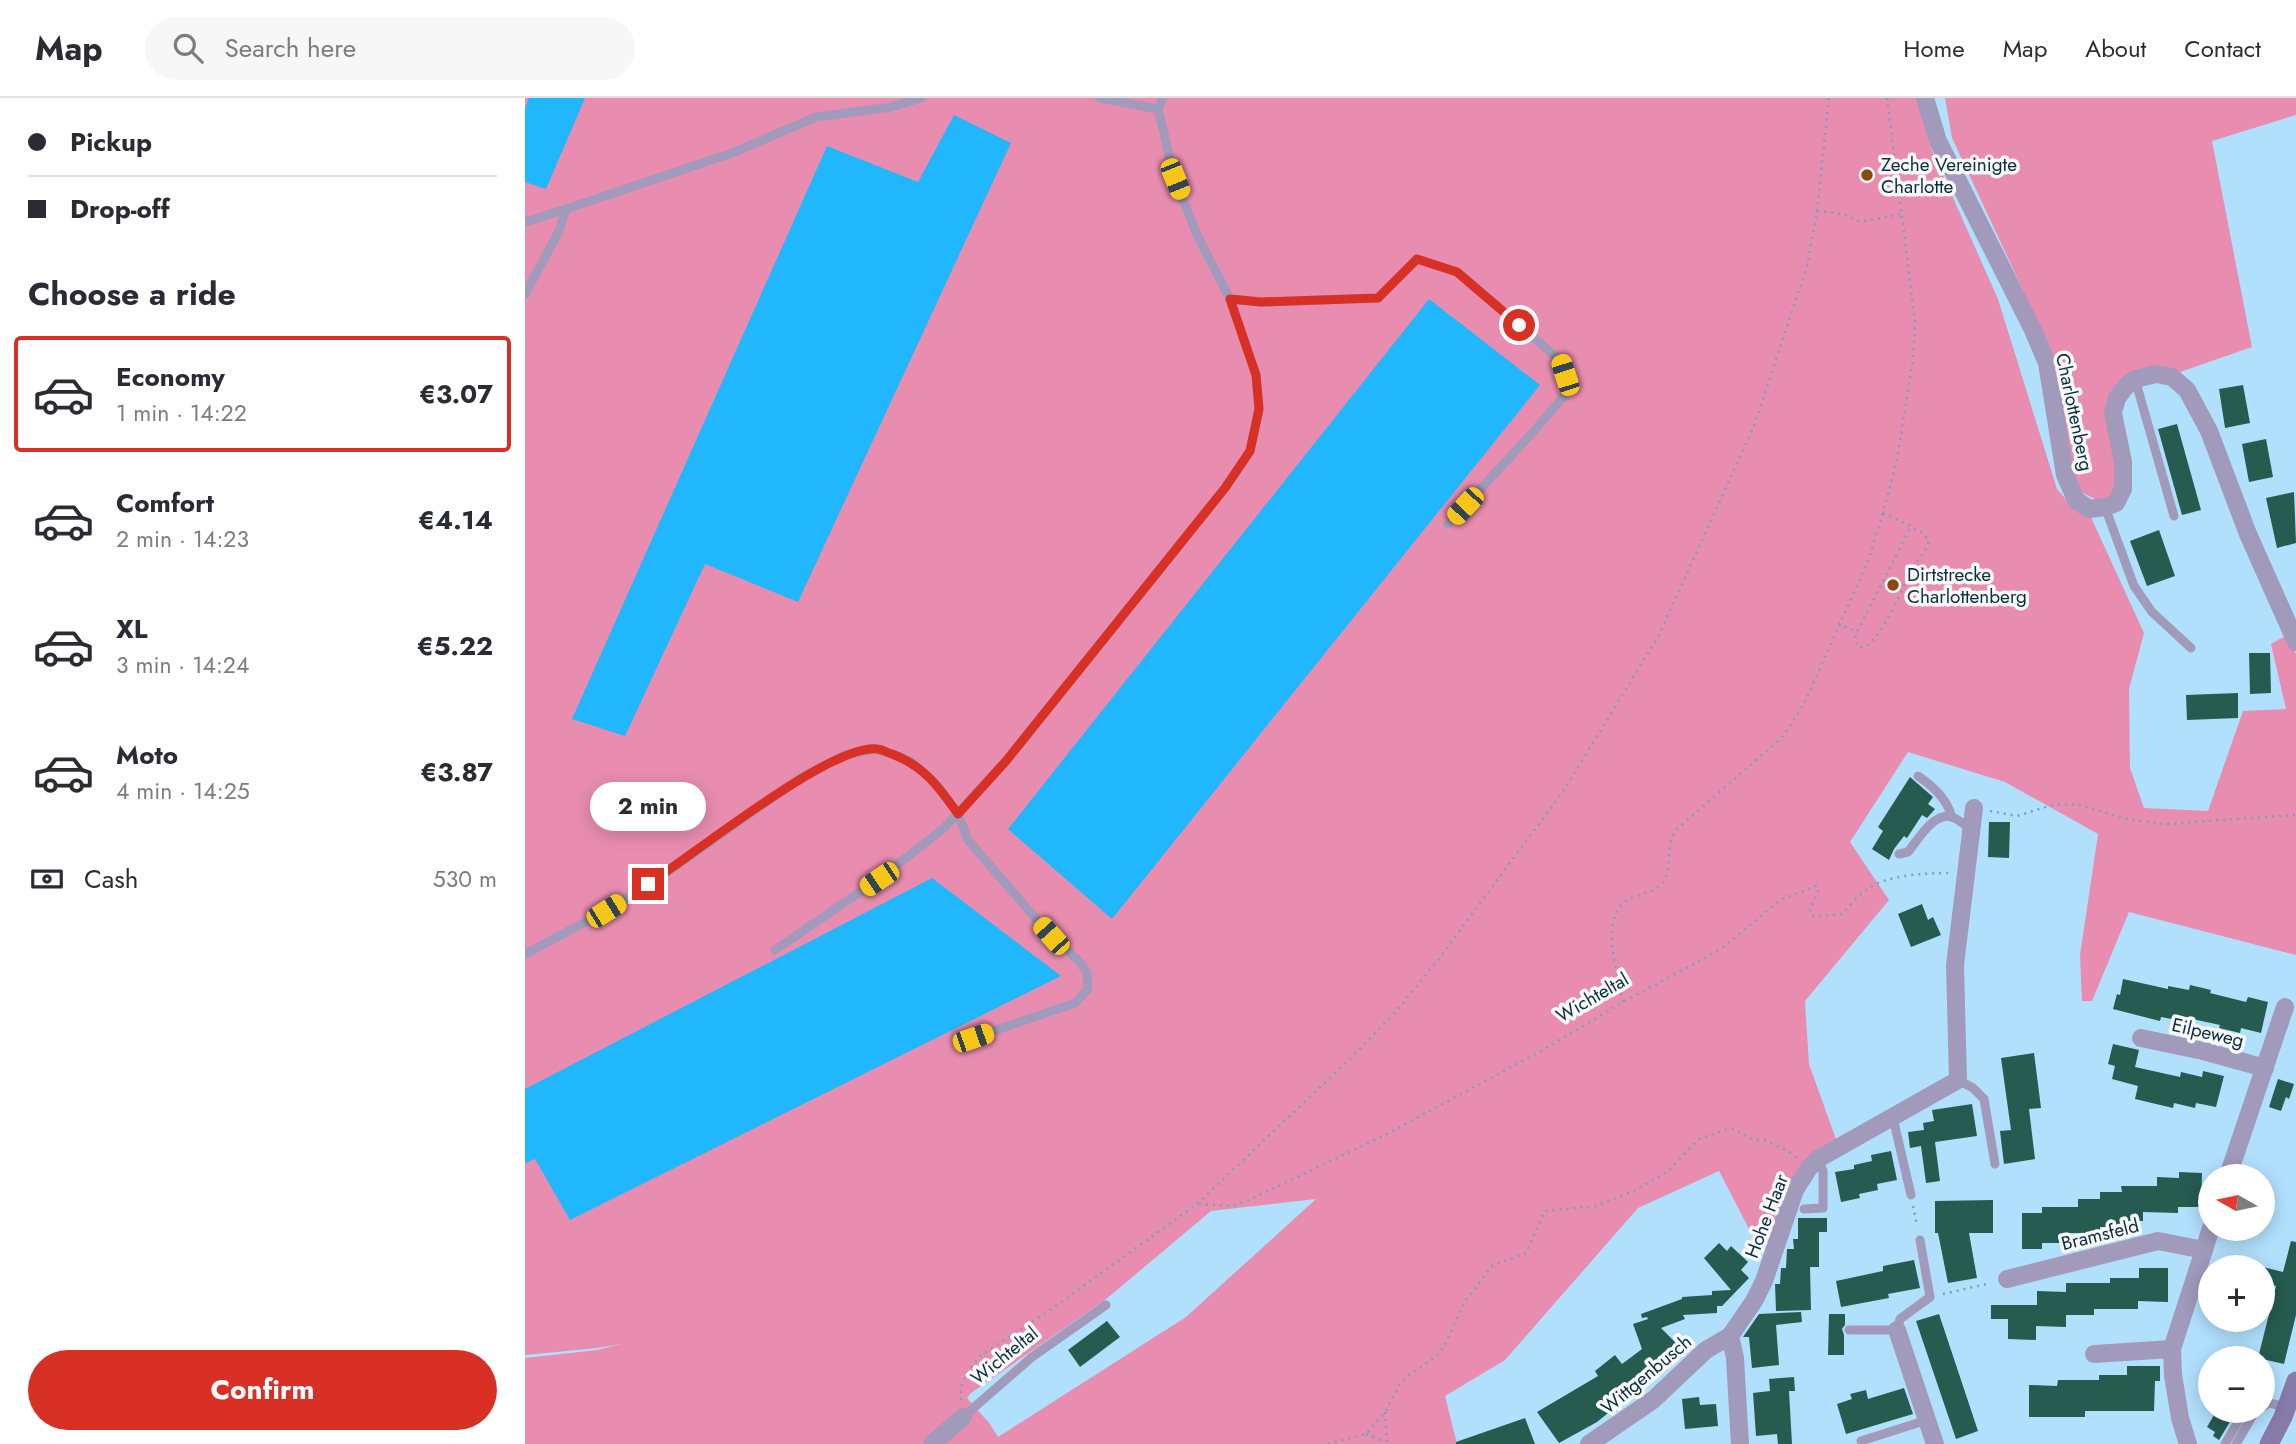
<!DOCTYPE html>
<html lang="en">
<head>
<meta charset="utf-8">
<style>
	body { margin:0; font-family:Jost,sans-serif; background:#f7f7f7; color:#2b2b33; height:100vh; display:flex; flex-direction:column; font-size:26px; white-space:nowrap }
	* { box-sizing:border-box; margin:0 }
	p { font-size:23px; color:#7c7c81 }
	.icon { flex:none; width:38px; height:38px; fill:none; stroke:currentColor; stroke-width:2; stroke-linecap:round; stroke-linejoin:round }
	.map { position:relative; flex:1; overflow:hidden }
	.details { display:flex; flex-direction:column; background:#fff; width:525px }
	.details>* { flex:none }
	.guide { display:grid; align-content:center; height:154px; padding:0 28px; background:#fff }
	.needle { width:46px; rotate:279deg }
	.buttons { position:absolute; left:1673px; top:1066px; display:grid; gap:14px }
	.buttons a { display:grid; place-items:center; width:77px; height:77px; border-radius:50%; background:#fff; box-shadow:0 4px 18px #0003; font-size:35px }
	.end { position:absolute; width:32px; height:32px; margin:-16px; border:9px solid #d93025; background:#fff; box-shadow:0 0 0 4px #fff }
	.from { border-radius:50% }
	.bubble { position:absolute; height:49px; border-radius:24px; background:#fff; box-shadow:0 4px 18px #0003; font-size:23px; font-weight:700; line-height:49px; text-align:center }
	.car { position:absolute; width:21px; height:42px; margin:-21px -10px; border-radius:9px; box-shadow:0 0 5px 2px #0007; background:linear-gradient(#f5c518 24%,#345 0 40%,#f5c518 0 76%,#345 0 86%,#f5c518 0) }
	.guide b { display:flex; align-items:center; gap:24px; height:66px; font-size:26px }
	.guide b+b { border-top:2px solid #e1e1e2 }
	.guide i { width:18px; height:18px; background:#2b2b33 }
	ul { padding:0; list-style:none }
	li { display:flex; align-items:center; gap:21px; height:116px; margin:0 14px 10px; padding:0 14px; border:4px solid transparent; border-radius:7px }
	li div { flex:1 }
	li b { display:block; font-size:26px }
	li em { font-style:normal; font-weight:700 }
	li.current { border-color:#d93025 }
	li>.icon { width:63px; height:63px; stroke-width:1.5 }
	h2 { padding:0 28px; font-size:32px; line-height:84px }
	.pay { display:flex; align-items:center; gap:18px; height:77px; padding:0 28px; font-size:26px }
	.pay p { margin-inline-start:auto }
	.button { display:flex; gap:14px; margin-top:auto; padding:14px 28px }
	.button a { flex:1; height:80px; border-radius:42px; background:#d93025; color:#fff; font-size:28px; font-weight:700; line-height:80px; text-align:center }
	header { display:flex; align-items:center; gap:42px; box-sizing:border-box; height:98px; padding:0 35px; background:#fff; border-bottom:2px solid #e1e1e2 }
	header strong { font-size:33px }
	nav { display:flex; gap:38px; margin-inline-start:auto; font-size:24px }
	.search { width:490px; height:63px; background:#f7f7f7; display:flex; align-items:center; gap:18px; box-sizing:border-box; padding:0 24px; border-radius:38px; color:#7c7c81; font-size:26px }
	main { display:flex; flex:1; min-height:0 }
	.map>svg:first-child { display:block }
	.green { fill:#e98db0; fill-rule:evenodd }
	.water { fill:#20b7fc }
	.building { fill:#265b4f }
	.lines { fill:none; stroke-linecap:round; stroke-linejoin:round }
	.path { stroke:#76a2bb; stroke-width:2.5; stroke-dasharray:2 5; stroke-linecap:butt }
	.service { stroke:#a19aba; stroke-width:9 }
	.minor { stroke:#a19aba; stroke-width:18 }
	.secondary { stroke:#867ba9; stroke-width:19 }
	.route { stroke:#d93025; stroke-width:9 }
	.poi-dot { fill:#894910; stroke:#f9f9f9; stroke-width:2.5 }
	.labels { text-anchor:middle; stroke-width:7; stroke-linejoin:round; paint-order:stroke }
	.poi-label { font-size:19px; fill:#0a2e41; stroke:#f9f9f9; text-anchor:start }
	.street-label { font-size:19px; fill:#0a2e41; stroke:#f9f9f9 }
</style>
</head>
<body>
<header>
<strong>Map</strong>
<div class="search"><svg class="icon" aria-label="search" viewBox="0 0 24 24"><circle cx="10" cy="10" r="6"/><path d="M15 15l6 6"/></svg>Search here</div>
<nav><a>Home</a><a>Map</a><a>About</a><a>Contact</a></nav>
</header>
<main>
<section class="details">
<div class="guide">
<b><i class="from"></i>Pickup</b>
<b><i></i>Drop-off</b>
</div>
<h2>Choose a ride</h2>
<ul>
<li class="current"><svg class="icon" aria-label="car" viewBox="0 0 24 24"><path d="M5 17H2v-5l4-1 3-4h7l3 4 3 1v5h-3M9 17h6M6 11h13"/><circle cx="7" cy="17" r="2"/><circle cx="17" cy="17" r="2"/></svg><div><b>Economy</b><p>1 min · 14:22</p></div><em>€3.07</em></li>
<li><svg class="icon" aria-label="car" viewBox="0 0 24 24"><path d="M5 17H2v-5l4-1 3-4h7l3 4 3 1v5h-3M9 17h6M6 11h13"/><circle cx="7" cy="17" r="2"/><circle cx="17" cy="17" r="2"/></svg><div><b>Comfort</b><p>2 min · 14:23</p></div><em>€4.14</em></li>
<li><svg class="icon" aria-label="car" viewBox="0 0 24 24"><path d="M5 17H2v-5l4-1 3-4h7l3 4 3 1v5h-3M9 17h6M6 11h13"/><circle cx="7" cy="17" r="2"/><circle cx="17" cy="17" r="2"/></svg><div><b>XL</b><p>3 min · 14:24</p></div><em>€5.22</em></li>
<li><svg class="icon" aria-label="car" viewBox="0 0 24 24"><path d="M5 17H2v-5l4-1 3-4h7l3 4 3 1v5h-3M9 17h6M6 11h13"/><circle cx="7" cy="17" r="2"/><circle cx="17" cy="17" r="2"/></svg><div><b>Moto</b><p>4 min · 14:25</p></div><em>€3.87</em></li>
</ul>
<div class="pay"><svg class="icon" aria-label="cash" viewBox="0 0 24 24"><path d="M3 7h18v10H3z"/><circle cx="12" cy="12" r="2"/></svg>Cash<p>530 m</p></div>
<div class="button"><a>Confirm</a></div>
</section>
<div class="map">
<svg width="1771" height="1346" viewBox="0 0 1771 1346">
	<rect width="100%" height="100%" fill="#b1e0fd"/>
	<g class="green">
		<path d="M 0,0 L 1392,0 L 1406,50 L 1473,201 L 1532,391 L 1545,406 L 1564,415 L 1619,535 L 1604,591 L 1605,670 L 1619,710 L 1683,713 L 1718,613 L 1761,611 L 1746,546 L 1762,537 L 1771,556 L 1771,857 L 1604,814 L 1567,903 L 1557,903 L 1555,857 L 1573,736 L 1480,684 L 1383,654 L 1325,744 L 1364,802 L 1280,903 L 1284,966 L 1312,1044 L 1281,1061 L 1236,1154 L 1194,1073 L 1113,1110 L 980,1262 L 920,1298 L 932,1346 L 0,1346 L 0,1260 L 72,1252 L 95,1246 L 73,1250 L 0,1257 ZM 791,1101 L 661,1219 L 473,1339 L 465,1326 L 442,1300 L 446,1295 L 580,1202 L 686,1113 Z"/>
		<polygon points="1420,0 1771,0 1771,17 1687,43 1727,249 1592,296 1593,388 1582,403 1572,402 1550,391 1523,264 1496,188 1427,40"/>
	</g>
	<g class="water">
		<polygon points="4,0 60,0 21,91 0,84 0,10"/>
		<polygon points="429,17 486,45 273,504 180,466 100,638 47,621 302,48 393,84"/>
		<polygon points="904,201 1015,287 587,821 483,731"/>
		<polygon points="407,780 536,878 45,1122 10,1061 0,1065 0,991"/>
	</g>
	<g class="building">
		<polygon points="1718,287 1725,325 1700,330 1694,291"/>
		<polygon points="1652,326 1676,412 1657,417 1633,331"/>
		<polygon points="1741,341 1748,379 1724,384 1717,346"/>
		<polygon points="1769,394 1771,445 1752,450 1741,400"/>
		<polygon points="1634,432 1650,478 1622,488 1605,443"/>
		<polygon points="1724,555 1745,555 1746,595 1725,596"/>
		<polygon points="1713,595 1713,620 1662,622 1661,597"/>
		<polygon points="1385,679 1408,699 1403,706 1410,711 1402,720 1397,717 1382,740 1379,738 1369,751 1364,762 1347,751 1358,733 1353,729"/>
		<polygon points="1464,724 1485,724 1484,760 1463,759"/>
		<polygon points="1397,806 1403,822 1408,819 1416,837 1386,849 1373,816"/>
		<polygon points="1598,881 1643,891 1643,888 1664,892 1665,887 1686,892 1685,895 1721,904 1723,899 1743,904 1736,935 1716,930 1715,935 1694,930 1695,927 1658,919 1657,923 1636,919 1635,923 1588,911 1592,896 1595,897"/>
		<polygon points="1588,946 1614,952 1610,969 1655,979 1656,974 1677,979 1678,973 1699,978 1691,1009 1671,1005 1670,1010 1649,1005 1648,1010 1610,1001 1613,988 1587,981 1590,968 1583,966"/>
		<polygon points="1509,955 1516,1010 1504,1011 1510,1061 1479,1066 1475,1033 1486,1032 1476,960"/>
		<polygon points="1753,981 1769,986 1764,1001 1761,999 1756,1013 1744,1009"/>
		<polygon points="1447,1006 1452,1038 1410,1044 1415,1083 1401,1085 1396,1048 1385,1050 1383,1034 1399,1032 1398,1025 1409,1023 1407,1012"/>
		<polygon points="1366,1053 1372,1082 1352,1086 1353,1092 1334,1096 1335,1100 1316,1104 1310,1074 1329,1071 1329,1067 1347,1063 1346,1057"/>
		<polygon points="1654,1074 1677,1075 1676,1109 1653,1109 1653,1115 1618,1114 1618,1123 1596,1123 1596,1129 1575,1129 1575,1135 1539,1135 1539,1145 1517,1145 1517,1151 1497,1151 1497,1115 1517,1115 1517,1109 1553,1109 1553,1101 1575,1101 1575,1094 1597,1094 1596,1088 1632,1088 1632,1079 1654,1080"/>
		<polygon points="1468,1102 1468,1135 1444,1135 1452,1180 1423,1185 1413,1135 1410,1135 1410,1103"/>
		<polygon points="1273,1120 1302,1120 1302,1134 1294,1134 1294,1169 1285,1169 1286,1212 1251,1213 1250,1186 1255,1186 1256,1170 1261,1170 1262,1151 1269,1151 1268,1141 1273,1141"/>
		<polygon points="1766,1143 1771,1144 1771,1217 1759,1266 1733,1260 1751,1188 1738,1185 1738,1169 1758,1174"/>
		<polygon points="1194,1145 1202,1153 1206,1148 1223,1164 1216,1172 1224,1180 1197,1208 1192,1208 1192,1215 1158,1217 1160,1221 1136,1230 1158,1252 1134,1278 1131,1276 1072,1324 1034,1345 1012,1314 1073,1278 1070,1273 1090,1257 1097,1266 1117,1251 1108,1226 1123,1221 1122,1219 1117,1220 1116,1216 1157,1201 1157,1199 1187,1197 1187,1193 1206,1192 1179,1160"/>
		<polygon points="1389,1162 1395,1190 1363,1196 1364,1200 1316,1209 1311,1183 1358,1173 1358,1168"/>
		<polygon points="1614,1170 1643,1170 1643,1204 1613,1203 1613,1211 1569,1211 1569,1217 1541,1217 1541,1229 1511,1228 1511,1242 1483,1241 1483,1221 1466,1221 1466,1207 1512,1207 1512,1193 1541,1194 1541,1185 1585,1185 1585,1180 1614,1180"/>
		<polygon points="1276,1214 1277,1224 1251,1227 1254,1267 1227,1270 1224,1239 1218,1239 1234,1216"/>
		<polygon points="1304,1216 1320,1216 1320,1227 1317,1231 1319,1237 1319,1257 1303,1257"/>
		<polygon points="1414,1216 1453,1333 1431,1341 1391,1223"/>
		<polygon points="582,1223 595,1239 555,1269 543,1252"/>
		<polygon points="1602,1268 1635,1268 1635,1283 1630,1283 1629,1313 1560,1313 1560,1319 1504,1319 1504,1287 1532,1288 1533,1282 1574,1282 1574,1277 1602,1277"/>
		<polygon points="1269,1279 1270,1293 1264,1293 1267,1346 1253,1346 1252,1336 1231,1338 1228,1295 1245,1293 1244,1281"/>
		<polygon points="1379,1290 1388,1316 1321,1336 1312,1306 1327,1301 1325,1296 1341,1292 1343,1301"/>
		<polygon points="1174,1299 1175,1307 1191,1306 1193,1328 1160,1331 1157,1301"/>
		<polygon points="1692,1312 1712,1312 1694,1342 1688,1338 1690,1334 1682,1329"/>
		<polygon points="1000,1320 1010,1346 931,1346 931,1344"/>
	</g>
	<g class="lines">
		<g class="path">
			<path d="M 1292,113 C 1308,115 1321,115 1335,124 L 1376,116"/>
			<polyline points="1358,415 1384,427 1387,431"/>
			<path d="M 1389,431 L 1398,435 L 1404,443 C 1400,457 1393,459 1387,471 C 1376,492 1364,525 1347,543 C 1343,548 1339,549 1333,549 L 1330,541 L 1332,534 L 1384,432 Z"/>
			<polyline points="1313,526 1332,534"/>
			<polyline points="1465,713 1492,718 1527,707 1551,706 1602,721 1639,726 1771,717"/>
			<path d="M 1098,904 C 1093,875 1073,819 1104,801 C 1115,795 1130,795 1138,784 C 1148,769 1140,748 1151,732 L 1253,643 L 1261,634 L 1279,606 L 1343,463 L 1358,415 L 1372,361 L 1388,262 L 1390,223 L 1362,0"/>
			<path d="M 674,1106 L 708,1108 L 722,1103 L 858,1038 L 1018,952 L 1098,904 L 1182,859 L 1201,847 L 1255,802 L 1291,788 L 1294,791 L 1285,812 L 1285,816 L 1289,818 L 1317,816 C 1324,808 1332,799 1341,792 C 1359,777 1401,775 1424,775"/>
			<polyline points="1388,1108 1392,1128"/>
			<polyline points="1418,1196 1466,1185"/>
			<polyline points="436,1302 436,1290 441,1276 455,1258 528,1210 672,1106 830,956 873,911 913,862 1039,692 1133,539 1229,328 1282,168 1292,113 1304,0"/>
			<polyline points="860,1314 862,1345"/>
			<polyline points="841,1336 860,1344"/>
			<polyline points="803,1346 841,1336 860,1314 875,1286 885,1276 912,1258 919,1249 940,1203 967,1168 1001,1155 1020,1113 1071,1108 1109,1093 1142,1074 1174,1041 1203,1031 1209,1031 1229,1042 1239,1042 1263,1053 1272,1060"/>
		</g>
		<g class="service">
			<polyline points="575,0 633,11"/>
			<polyline points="638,0 633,11 650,81 672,137 705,201 736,204 853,200 892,161 932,174 1036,263 1045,291 1008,334 923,426"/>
			<polyline points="0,124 41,111"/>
			<polyline points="0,196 34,133 41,111 207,55 291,19 366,9 396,0"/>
			<polyline points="1610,281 1649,418"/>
			<polyline points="1580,409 1609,488 1627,514 1666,550"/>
			<path d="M 1393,678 C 1409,689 1421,700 1427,719"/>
			<path d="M 1374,756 L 1383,754 C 1392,743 1409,713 1427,719 C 1433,721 1441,728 1447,732"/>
			<polyline points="250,852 354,781 419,730 481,663 700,390 725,353 734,311 731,277 705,201"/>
			<polyline points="0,856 81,813 144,773 277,679 320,657 351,651 386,663 413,688 433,716 443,742 526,838 554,863 562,875 563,891 550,905 448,940"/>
			<polyline points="1433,982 1448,990 1459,1001 1470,1066"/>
			<polyline points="1368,1020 1386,1097"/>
			<polyline points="1279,1111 1298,1110 1298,1073 1293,1061"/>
			<polyline points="1324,1232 1372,1232 1375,1221 1405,1199 1395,1142"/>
			<polyline points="1738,1309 1744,1305 1761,1309"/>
			<polyline points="438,1319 507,1259 581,1207"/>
			<polyline points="1336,1343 1402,1322"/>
			<polyline points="1700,1346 1720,1312"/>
			<polyline points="1711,1346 1731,1312"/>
		</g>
		<g class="minor">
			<polyline points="1400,0 1413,43 1508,232 1522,265 1540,377 1551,402 1564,411 1580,409 1591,405 1598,391 1598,364 1588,315 1592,300 1602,287 1610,281 1631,276 1647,279 1662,292 1684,333 1723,436 1771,544"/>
			<polyline points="1616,940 1678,953 1740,970"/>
			<polyline points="1703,1078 1760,909"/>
			<polyline points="1482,1181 1633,1143 1679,1152"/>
			<polyline points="1372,1232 1410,1346"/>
			<polyline points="1569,1256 1647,1251"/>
			<polyline points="407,1346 438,1319"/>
			<polyline points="1064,1346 1128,1302 1181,1252 1205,1238"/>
			<polyline points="1215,1346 1210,1260 1205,1238 1229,1203 1239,1183 1270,1092 1284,1070 1293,1061 1433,982 1430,867 1449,710"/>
			<polyline points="1663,1346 1655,1320 1648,1277 1647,1251 1686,1130"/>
		</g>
		<polyline class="secondary" points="1744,1346 1758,1319 1771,1283"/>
	</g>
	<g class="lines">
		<path class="route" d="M 123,786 C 169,757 305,646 352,651 C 357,651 363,655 367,656 C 399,668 414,689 433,716 L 481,663 L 700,390 L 725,353 L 734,311 L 731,277 L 705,201 L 736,204 L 853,200 L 892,161 L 932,174 L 994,227"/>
	</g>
	<g class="poi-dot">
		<circle cx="1342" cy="77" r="7"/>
		<circle cx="1368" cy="487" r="7"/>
	</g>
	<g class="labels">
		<g class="poi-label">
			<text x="1356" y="73">Zeche Vereinigte<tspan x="1356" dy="22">Charlotte</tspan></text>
			<text x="1382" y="483">Dirtstrecke<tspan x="1382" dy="22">Charlottenberg</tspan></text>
		</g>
		<g class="street-label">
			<text transform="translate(1550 314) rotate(78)" y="7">Charlottenberg</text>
			<text transform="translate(1067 899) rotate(-30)" y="7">Wichteltal</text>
			<text transform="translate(1683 934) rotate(13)" y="7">Eilpeweg</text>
			<text transform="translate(1241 1118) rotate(-69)" y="7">Hohe Haar</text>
			<text transform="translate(1575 1136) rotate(-14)" y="7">Bramsfeld</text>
			<text transform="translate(479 1257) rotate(-39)" y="7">Wichteltal</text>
			<text transform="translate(1121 1276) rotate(-40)" y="7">Wittgenbusch</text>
		</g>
	</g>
</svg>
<div class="buttons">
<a><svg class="needle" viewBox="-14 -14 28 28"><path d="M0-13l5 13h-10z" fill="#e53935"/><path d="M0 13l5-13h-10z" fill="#7c7c81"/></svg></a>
<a>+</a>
<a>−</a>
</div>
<i class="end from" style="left:994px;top:227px"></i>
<i class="end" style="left:123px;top:786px"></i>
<div class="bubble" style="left:65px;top:684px;width:116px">2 min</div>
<i class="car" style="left:650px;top:81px;rotate:158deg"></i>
<i class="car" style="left:1040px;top:277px;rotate:342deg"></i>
<i class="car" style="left:940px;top:408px;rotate:223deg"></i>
<i class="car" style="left:354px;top:781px;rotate:236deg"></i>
<i class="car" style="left:81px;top:813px;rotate:58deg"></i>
<i class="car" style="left:526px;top:838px;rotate:318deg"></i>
<i class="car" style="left:448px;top:940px;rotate:71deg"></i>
</div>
</main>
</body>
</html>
